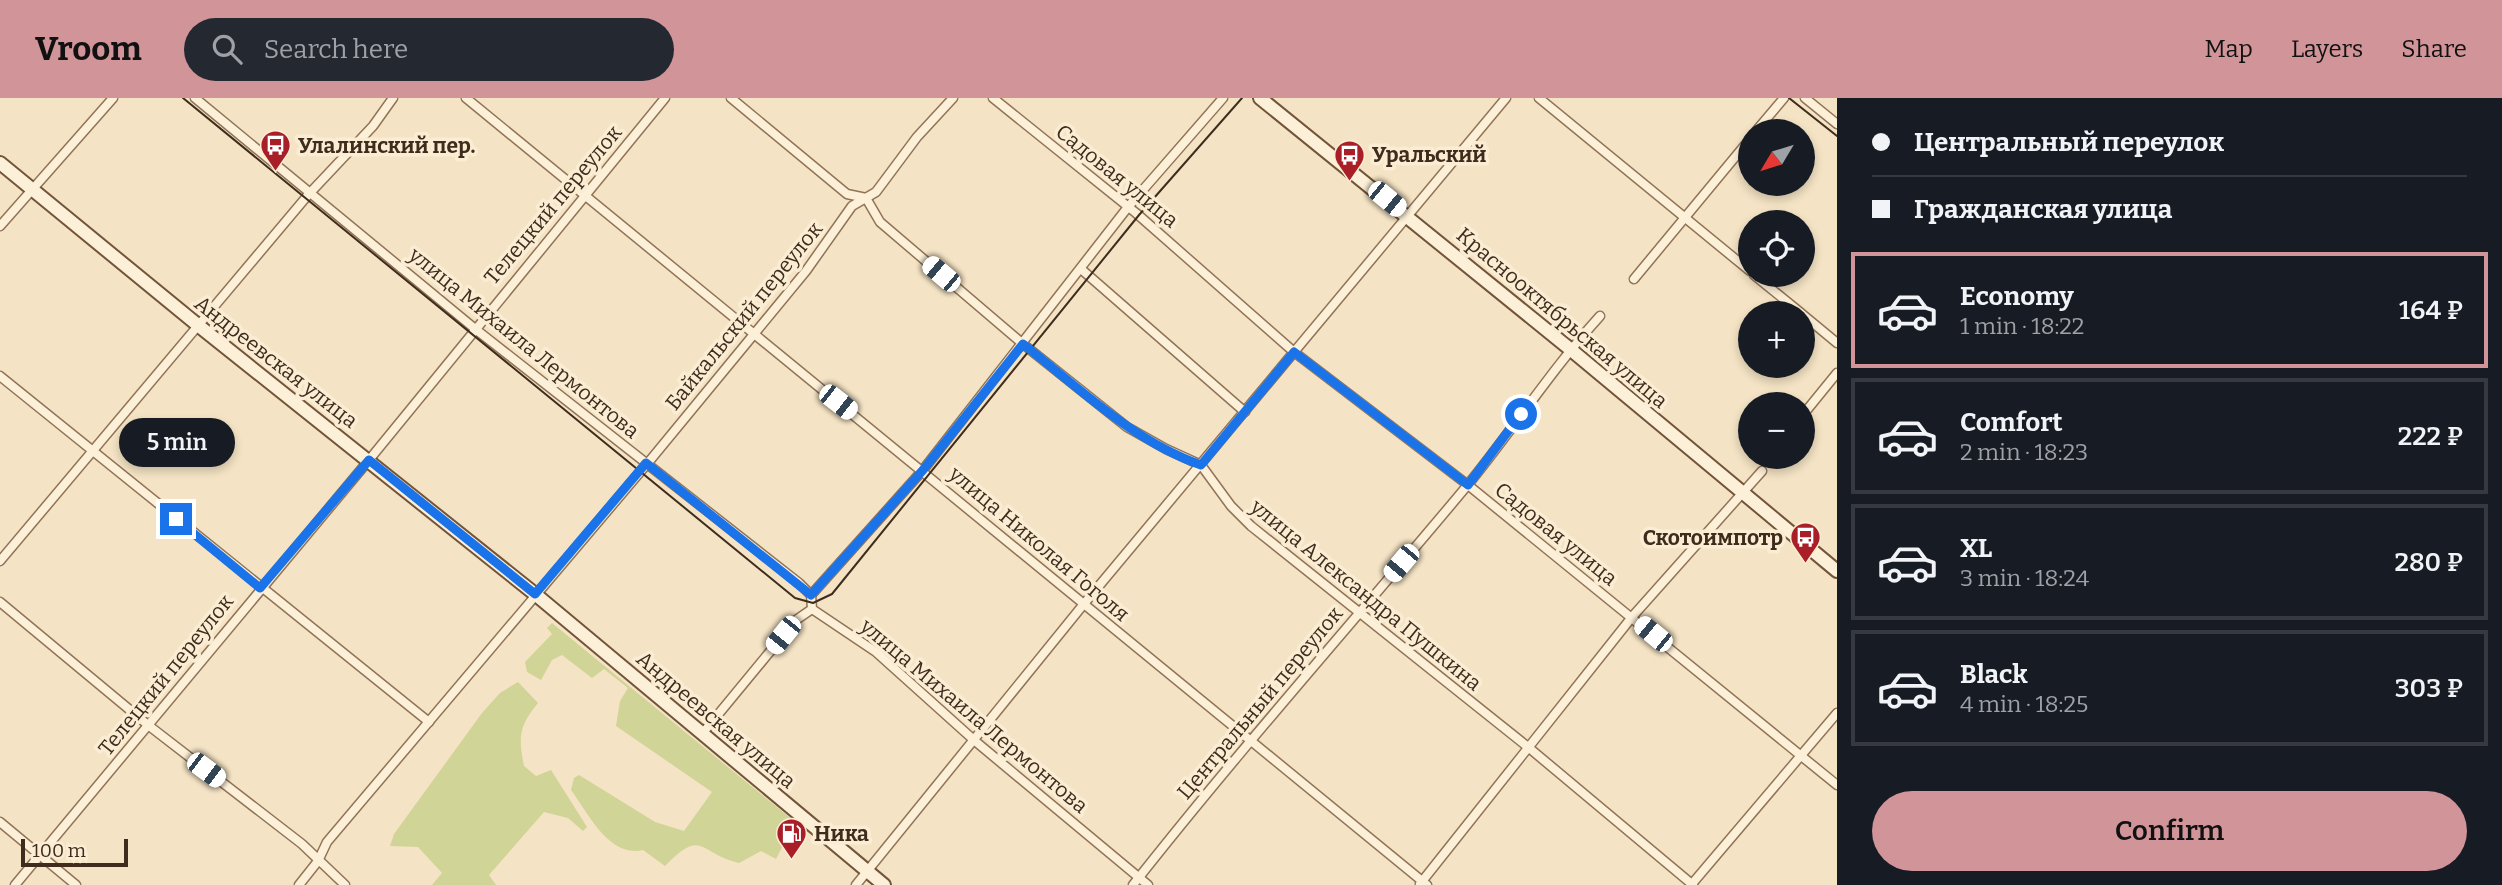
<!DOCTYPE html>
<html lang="en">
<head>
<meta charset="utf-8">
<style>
	body { margin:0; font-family:Bitter,serif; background:#242831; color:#f1f3f6; height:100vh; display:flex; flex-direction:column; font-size:26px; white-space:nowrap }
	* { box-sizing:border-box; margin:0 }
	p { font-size:23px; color:#9ea1a6 }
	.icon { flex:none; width:38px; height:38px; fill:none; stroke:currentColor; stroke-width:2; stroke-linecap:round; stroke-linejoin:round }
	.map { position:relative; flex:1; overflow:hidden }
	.panel { display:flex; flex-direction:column; background:#171b24; width:665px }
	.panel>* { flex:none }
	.hud { display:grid; align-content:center; height:154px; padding:0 35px; background:#171b24 }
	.needle { width:46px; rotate:232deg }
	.buttons { position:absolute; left:1738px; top:21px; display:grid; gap:14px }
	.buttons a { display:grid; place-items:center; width:77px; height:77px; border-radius:50%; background:#171b24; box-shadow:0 4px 10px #0003; font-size:35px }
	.scale { position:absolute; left:21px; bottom:18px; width:107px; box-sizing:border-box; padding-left:7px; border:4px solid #3f2c1d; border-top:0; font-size:19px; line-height:24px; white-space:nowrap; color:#3f2c1d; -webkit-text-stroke:5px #faedd4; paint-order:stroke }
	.end { position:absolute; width:32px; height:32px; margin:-16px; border:9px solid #1a73e8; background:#fff; box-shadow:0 0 0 4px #fff }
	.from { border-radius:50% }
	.bubble { position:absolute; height:49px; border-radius:24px; background:#171b24; box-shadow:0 4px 10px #0003; font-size:23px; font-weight:600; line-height:49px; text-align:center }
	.car { position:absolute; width:21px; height:42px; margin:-21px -10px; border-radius:9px; box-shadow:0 0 5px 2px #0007; background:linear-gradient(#fff 24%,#345 0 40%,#fff 0 76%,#345 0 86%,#fff 0) }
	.hud b { display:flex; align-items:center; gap:24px; height:66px; font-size:26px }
	.hud b+b { border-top:2px solid #363941 }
	.hud i { width:18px; height:18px; background:#f1f3f6 }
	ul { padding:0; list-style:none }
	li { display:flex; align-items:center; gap:21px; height:116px; margin:0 14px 10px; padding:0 21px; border:4px solid #363941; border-radius:0px }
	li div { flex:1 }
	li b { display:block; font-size:26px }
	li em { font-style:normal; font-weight:600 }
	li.current { border-color:#d09499 }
	li>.icon { width:63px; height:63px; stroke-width:1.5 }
	.cta { display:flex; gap:14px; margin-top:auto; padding:14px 35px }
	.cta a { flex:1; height:80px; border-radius:42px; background:#d09499; color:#111; font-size:28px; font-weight:600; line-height:80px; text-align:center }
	header { display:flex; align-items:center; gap:42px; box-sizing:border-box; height:98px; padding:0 35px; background:#d09499; color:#111 }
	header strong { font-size:33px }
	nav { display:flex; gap:38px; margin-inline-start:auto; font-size:24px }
	.search { width:490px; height:63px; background:#242831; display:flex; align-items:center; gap:18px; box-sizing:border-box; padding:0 24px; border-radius:38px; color:#9ea1a6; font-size:26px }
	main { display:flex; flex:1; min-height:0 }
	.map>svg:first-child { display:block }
	.green { fill:#d0d496 }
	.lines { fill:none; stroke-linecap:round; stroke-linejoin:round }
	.street-casing { stroke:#917357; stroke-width:11 }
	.secondary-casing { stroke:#73543a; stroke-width:16 }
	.street { stroke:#fdf0d8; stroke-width:8 }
	.secondary { stroke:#fdf0d8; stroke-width:12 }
	.tram { stroke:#3f2c1d; stroke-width:2 }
	.route { stroke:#1a73e8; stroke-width:9 }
	.labels { text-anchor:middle; stroke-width:7; stroke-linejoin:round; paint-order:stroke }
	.poi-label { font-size:21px; font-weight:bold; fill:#3f2c1d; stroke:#faedd4; text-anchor:start }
	.street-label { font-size:21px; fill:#3f2c1d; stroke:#faedd4 }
</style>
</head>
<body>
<header>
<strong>Vroom</strong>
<div class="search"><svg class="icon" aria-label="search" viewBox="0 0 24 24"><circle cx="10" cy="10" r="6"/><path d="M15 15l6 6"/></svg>Search here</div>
<nav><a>Map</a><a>Layers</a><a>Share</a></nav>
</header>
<main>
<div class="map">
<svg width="1837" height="787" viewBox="0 0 1837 787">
	<rect width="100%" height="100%" fill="#f4e3c4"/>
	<g class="green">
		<path d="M 552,525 L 795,724 L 776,761 L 761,753 L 739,765 C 698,755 703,729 665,768 L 643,752 C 609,760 588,715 571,692 L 574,680 L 579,677 L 655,724 L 684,733 L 712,694 L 616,628 L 620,603 L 628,590 L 604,571 L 592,580 L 562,557 L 552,562 L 541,582 L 527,574 L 525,564 L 552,536 L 547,530 Z"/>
		<path d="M 518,584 L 538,605 C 519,628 518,639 524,668 L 536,678 L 551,672 L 587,729 L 583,733 L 568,720 L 544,714 L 489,777 L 496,787 L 432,787 L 442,775 L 418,749 L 390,748 L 394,736 L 482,615 L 500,595 Z"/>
	</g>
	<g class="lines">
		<defs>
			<g id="street">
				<polyline points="195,0 474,230 799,485 811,497 812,511 876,554 975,643 1148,787"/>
				<polyline points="466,0 1427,787"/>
				<polyline points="731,0 847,96 866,100 880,124 1023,246 1127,329 1166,351 1201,367 1231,408 1251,428 1528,649 1693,787"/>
				<polyline points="993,0 1136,115 1294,254 1468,387 1837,687"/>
				<polyline points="1539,0 1750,173"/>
				<polyline points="1805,0 1837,26"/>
				<polyline points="1756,33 1784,0"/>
				<polyline points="0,128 113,0"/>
				<polyline points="1081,171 1245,314"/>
				<polyline points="1754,177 1801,215"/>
				<polyline points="1634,181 1750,41"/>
				<polyline points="1802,216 1837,245"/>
				<polyline points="0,278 429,624"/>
				<polyline points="1802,318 1837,275"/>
				<polyline points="0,463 308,97 373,28 393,0"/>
				<polyline points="811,497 923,372 1128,109 1223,0"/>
				<polyline points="0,504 148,627 302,746 345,787"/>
				<polyline points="702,636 796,522 812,511"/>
				<polyline points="0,724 76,787"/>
				<polyline points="1420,786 1632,519 1762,373"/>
				<polyline points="15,787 369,362 665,0"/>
				<polyline points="299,787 318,763 327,744 652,360 806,173 852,108 876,94 917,39 953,0"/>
				<polyline points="856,787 1083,507 1506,0"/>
				<path d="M 1133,787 C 1240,651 1355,522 1466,389 C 1512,333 1551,272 1600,218"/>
				<polyline points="1691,787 1837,615"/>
			</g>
			<g id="secondary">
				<polyline points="1260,0 1570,251 1837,473"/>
				<polyline points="0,65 199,228 535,496 884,787"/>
			</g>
		</defs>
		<use href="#street" class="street-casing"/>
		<use href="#secondary" class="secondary-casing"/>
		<use href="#street" class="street"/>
		<use href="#secondary" class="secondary"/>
		<g class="tram">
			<polyline points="183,0 795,500 813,505 832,496 1139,117 1242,0"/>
			<polyline points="1789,0 1837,38"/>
		</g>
	</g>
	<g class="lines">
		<path class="route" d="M 176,421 L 260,490 L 369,362 L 535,496 L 646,365 L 811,497 L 923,372 L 1023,246 C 1079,290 1133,343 1201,367 L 1294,254 L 1468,387 L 1521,316"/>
	</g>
	<defs>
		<symbol id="bus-pin" viewBox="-11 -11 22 30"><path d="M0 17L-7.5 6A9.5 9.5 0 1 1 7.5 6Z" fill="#a81f28" stroke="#faedd4"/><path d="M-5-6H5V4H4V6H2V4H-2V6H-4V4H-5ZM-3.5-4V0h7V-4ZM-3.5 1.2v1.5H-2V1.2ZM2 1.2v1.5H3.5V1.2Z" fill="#fff"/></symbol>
		<symbol id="fuel-pin" viewBox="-11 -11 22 30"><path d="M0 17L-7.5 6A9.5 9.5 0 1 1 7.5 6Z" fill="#a81f28" stroke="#faedd4"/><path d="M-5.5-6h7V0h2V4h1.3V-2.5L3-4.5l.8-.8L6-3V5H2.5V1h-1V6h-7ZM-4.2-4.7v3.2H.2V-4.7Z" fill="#fff"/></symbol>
	</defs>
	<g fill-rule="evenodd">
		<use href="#bus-pin" x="258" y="30" width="35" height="47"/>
		<use href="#bus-pin" x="1332" y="40" width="35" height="47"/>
		<use href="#bus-pin" x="1788" y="422" width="35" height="47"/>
		<use href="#fuel-pin" x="774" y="718" width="35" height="47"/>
	</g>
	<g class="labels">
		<g class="poi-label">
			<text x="298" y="55">Улалинский пер.</text>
			<text x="1372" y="64">Уральский</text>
			<text x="1783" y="447" text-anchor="end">Скотоимпотр</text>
			<text x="814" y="743">Ника</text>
		</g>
		<g class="street-label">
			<text transform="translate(1117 78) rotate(39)" y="7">Садовая улица</text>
			<text transform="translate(553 107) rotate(-50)" y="7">Телецкий переулок</text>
			<text transform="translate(744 218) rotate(-51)" y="7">Байкальский переулок</text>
			<text transform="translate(1562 220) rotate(40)" y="7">Краснооктябрьская улица</text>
			<text transform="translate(524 245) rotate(39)" y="7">улица Михаила Лермонтова</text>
			<text transform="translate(276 264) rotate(38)" y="7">Андреевская улица</text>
			<text transform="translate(1556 436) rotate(39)" y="7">Садовая улица</text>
			<text transform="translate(1039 446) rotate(40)" y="7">улица Николая Гоголя</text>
			<text transform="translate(1366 497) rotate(39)" y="7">улица Александра Пушкина</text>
			<text transform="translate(166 577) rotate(-51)" y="7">Телецкий переулок</text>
			<text transform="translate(1260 605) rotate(-50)" y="7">Центральный переулок</text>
			<text transform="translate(974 618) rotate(40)" y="7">улица Михаила Лермонтова</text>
			<text transform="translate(716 622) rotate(40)" y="7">Андреевская улица</text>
		</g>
	</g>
</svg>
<div class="buttons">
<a><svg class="needle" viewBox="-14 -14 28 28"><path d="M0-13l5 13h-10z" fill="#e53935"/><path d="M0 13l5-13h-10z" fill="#9ea1a6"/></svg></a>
<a><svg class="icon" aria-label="locate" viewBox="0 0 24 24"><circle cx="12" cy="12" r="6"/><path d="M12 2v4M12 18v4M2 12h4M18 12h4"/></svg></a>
<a>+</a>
<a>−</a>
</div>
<div class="scale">100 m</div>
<i class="end from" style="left:1521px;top:316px"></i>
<i class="end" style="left:176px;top:421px"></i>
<div class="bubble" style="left:119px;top:320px;width:116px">5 min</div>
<i class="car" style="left:1387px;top:101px;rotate:129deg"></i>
<i class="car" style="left:941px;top:176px;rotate:310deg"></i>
<i class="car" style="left:838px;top:304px;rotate:128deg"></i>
<i class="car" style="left:1401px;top:465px;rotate:220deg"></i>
<i class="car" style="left:1653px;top:536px;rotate:309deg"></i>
<i class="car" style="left:783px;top:537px;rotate:219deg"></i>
<i class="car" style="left:206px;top:672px;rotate:127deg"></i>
</div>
<section class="panel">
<div class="hud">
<b><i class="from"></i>Центральный переулок</b>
<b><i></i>Гражданская улица</b>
</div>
<ul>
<li class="current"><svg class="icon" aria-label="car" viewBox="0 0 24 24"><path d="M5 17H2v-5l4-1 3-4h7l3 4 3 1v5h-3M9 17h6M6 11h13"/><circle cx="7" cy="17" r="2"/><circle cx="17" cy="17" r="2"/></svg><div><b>Economy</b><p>1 min · 18:22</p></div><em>164 ₽</em></li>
<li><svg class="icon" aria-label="car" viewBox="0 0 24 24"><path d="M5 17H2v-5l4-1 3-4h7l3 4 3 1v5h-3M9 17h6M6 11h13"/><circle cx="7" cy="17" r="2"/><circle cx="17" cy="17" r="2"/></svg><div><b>Comfort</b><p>2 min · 18:23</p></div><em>222 ₽</em></li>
<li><svg class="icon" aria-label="car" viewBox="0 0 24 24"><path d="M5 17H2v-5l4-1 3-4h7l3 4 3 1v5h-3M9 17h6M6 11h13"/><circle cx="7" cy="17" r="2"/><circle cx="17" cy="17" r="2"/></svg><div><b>XL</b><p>3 min · 18:24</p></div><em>280 ₽</em></li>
<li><svg class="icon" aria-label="car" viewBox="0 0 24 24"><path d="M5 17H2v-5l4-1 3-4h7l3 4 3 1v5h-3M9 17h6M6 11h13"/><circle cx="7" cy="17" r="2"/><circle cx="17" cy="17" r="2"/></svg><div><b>Black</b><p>4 min · 18:25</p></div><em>303 ₽</em></li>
</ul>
<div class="cta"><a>Confirm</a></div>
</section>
</main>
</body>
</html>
